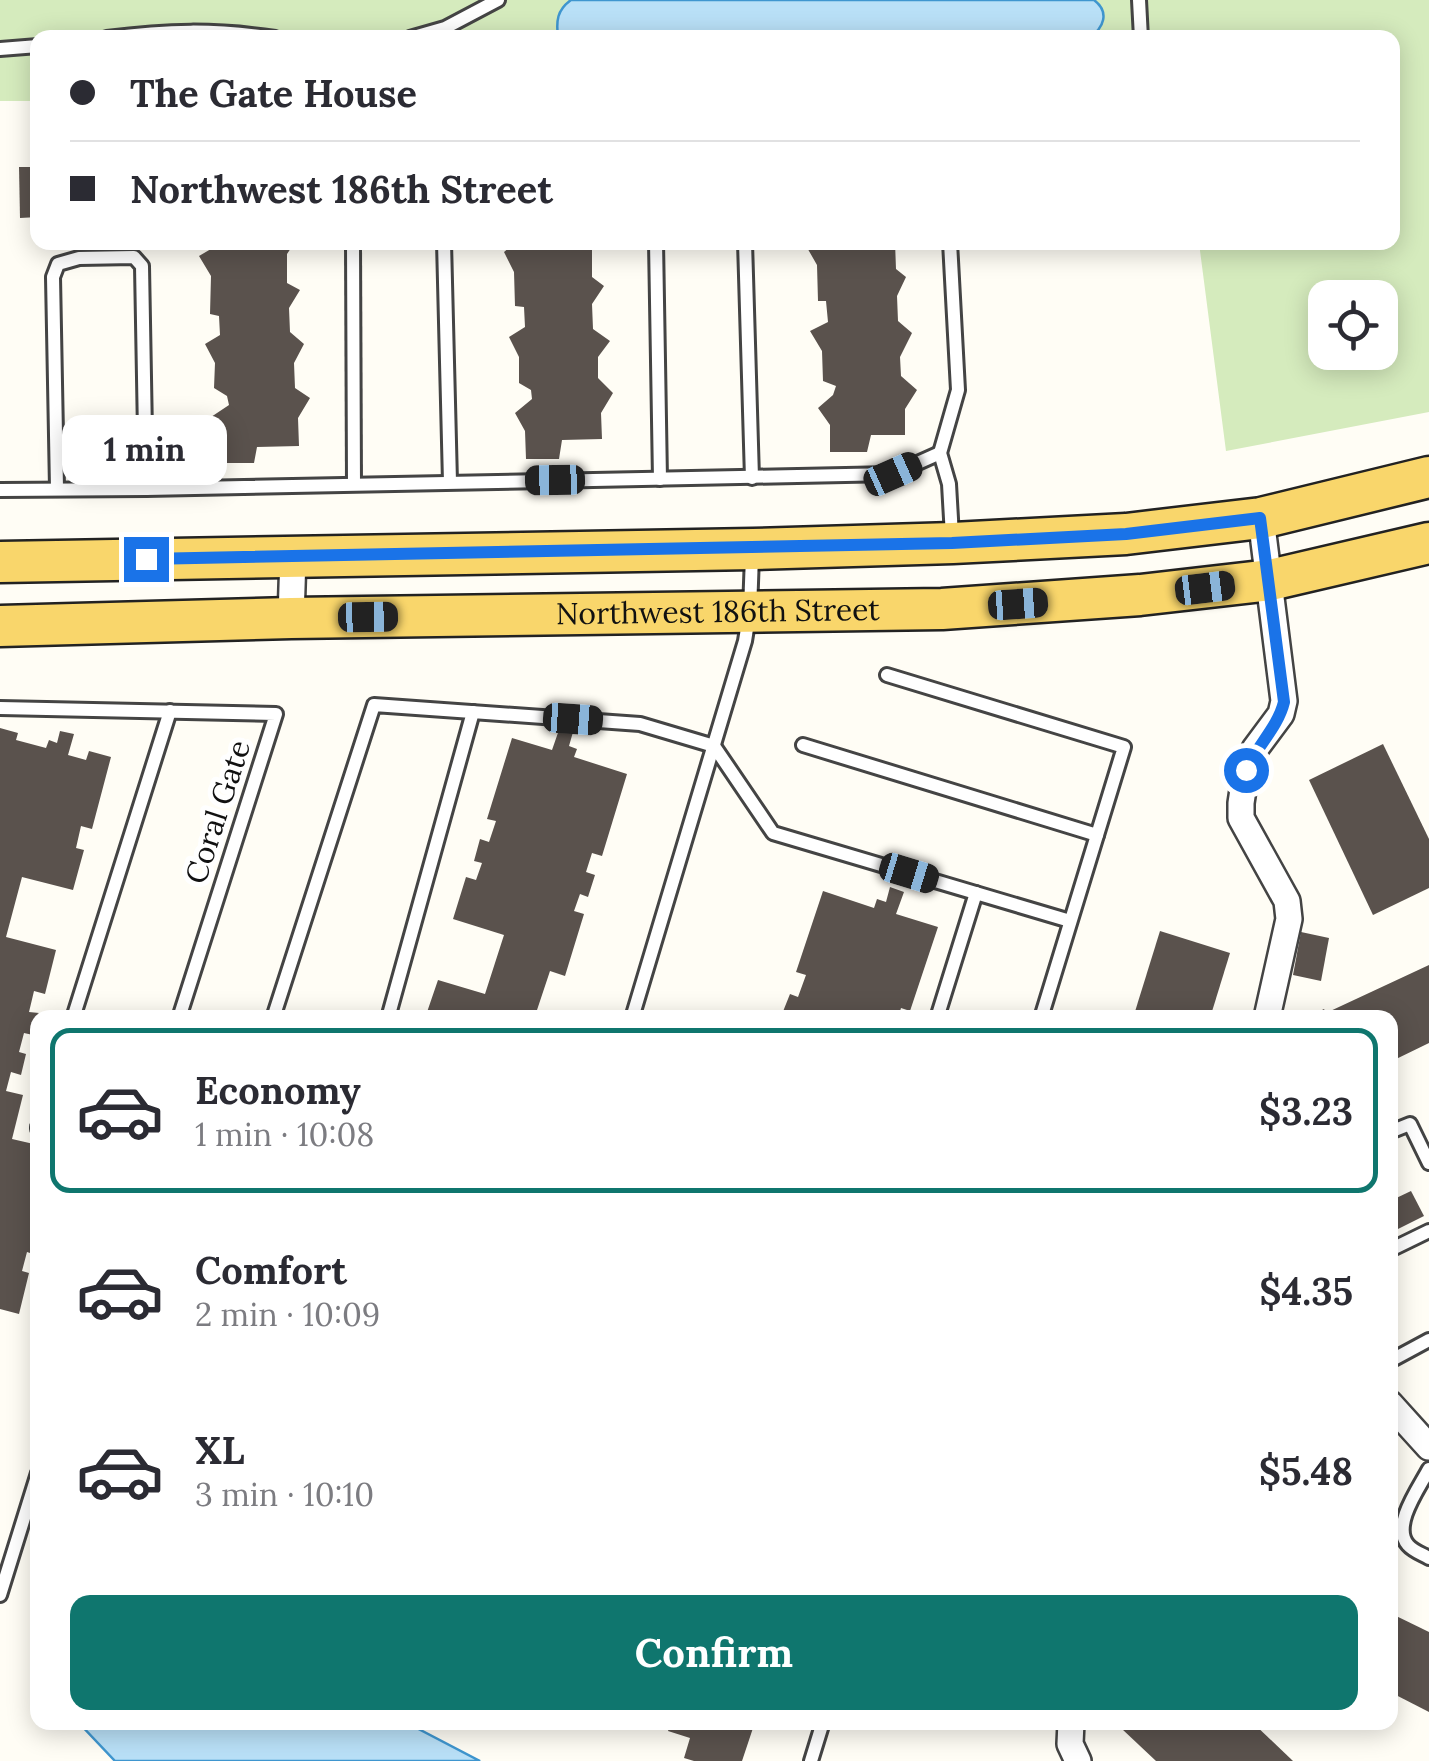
<!DOCTYPE html>
<html lang="en">
<head>
<meta charset="utf-8">
<style>
	body { margin:0; font-family:Lora,serif; background:#f2f2f3; color:#2b2b33; height:100vh; display:flex; flex-direction:column; font-size:38px; white-space:nowrap }
	* { box-sizing:border-box; margin:0 }
	p { font-size:32px; color:#7c7c81 }
	.icon { flex:none; width:55px; height:55px; fill:none; stroke:currentColor; stroke-width:2; stroke-linecap:round; stroke-linejoin:round }
	.map { position:relative; flex:1; overflow:hidden }
	.drawer { position:absolute; left:30px; top:1010px; width:1368px; height:720px; display:flex; flex-direction:column; background:#fff; border-radius:20px; box-shadow:0 5px 25px #0003 }
	.drawer>* { flex:none }
	.top-card { position:absolute; left:30px; top:30px; width:1370px; height:220px; border-radius:20px; box-shadow:0 5px 25px #0003; display:grid; align-content:center; height:220px; padding:0 40px; background:#fff }
	.fabs { position:absolute; left:1308px; top:280px; display:grid; gap:20px }
	.fabs a { display:grid; place-items:center; width:90px; height:90px; border-radius:20px; background:#fff; box-shadow:0 5px 25px #0003; font-size:50px }
	.end { position:absolute; width:45px; height:45px; margin:-22px; border:12px solid #1a73e8; background:#fff; box-shadow:0 0 0 5px #fff }
	.from { border-radius:50% }
	.bubble { position:absolute; height:70px; border-radius:20px; background:#fff; box-shadow:0 5px 25px #0003; font-size:32px; font-weight:700; line-height:70px; text-align:center }
	.car { position:absolute; width:30px; height:60px; margin:-30px -15px; border-radius:12px; box-shadow:0 0 8px 2px #0007; background:linear-gradient(#222 24%,#8ab4d8 0 40%,#222 0 76%,#8ab4d8 0 86%,#222 0) }
	.top-card b { display:flex; align-items:center; gap:35px; height:95px; font-size:38px }
	.top-card b+b { border-top:2px solid #e1e1e2 }
	.top-card i { width:25px; height:25px; background:#2b2b33 }
	ul { padding:18px 0 0; list-style:none }
	li { display:flex; align-items:center; gap:30px; height:165px; margin:0 20px 15px; padding:0 20px; border:5px solid transparent; border-radius:20px }
	li div { flex:1 }
	li b { display:block; font-size:38px }
	li em { font-style:normal; font-weight:700 }
	li.selected { border-color:#0f766e }
	li>.icon { width:90px; height:90px; stroke-width:1.5 }
	.cta { display:flex; gap:20px; margin-top:auto; padding:20px 40px }
	.cta a { flex:1; height:115px; border-radius:20px; background:#0f766e; color:#fff; font-size:40px; font-weight:700; line-height:115px; text-align:center }
	.map>svg:first-child { display:block }
	.green { fill:#d5ebbd; fill-rule:evenodd }
	.water { fill:#b9e0f7; stroke:#3f96cf; stroke-width:2.5 }
	.building { fill:#5a524d }
	.lines { fill:none; stroke-linecap:round; stroke-linejoin:round }
	.service-casing { stroke:#444; stroke-width:18 }
	.minor-casing { stroke:#444; stroke-width:30 }
	.primary-casing { stroke:#222; stroke-width:45 }
	.service { stroke:#fff; stroke-width:12 }
	.minor { stroke:#fff; stroke-width:25 }
	.primary { stroke:#f9d66b; stroke-width:40 }
	.route { stroke:#1a73e8; stroke-width:12 }
	.labels { text-anchor:middle; stroke-width:10; stroke-linejoin:round; paint-order:stroke }
	.street-label { font-size:30px; fill:#111; stroke:#fff }
</style>
</head>
<body>
<div class="map">
<svg width="1429" height="1761" viewBox="0 0 1429 1761">
	<rect width="100%" height="100%" fill="#fffdf5"/>
	<path class="green" d="M 0,0 L 1429,0 L 1429,412 L 1226,451 L 1199,243 L 1392,242 L 1392,38 L 38,38 L 37,101 L 0,101 ZM 1325,298 L 1380,298 L 1380,352 L 1325,352 Z"/>
	<g class="water">
		<path d="M 571,0 L 1094,0 C 1110,12 1104,28 1089,38 L 558,37 C 556,21 557,10 571,0 Z"/>
		<polygon points="79,1723 407,1723 480,1761 115,1761"/>
	</g>
	<g class="building">
		<polygon points="19,167 38,167 38,217 20,218"/>
		<polygon points="215,242 295,242 287,254 287,283 300,290 289,308 290,332 304,344 294,363 295,388 310,398 298,418 299,446 257,447 254,463 220,463 221,438 211,417 229,405 227,396 214,388 215,363 205,344 220,335 219,316 210,314 211,276 199,256 216,246"/>
		<polygon points="516,242 595,242 592,249 592,277 604,286 592,304 593,329 610,341 598,357 598,378 613,393 601,413 602,439 562,440 559,459 526,459 525,431 515,413 532,399 531,390 519,383 519,357 509,337 525,327 524,307 515,306 514,272 504,252"/>
		<polygon points="808,242 895,242 896,269 906,277 897,296 898,321 912,333 900,357 901,376 917,390 905,409 905,435 871,435 867,452 830,452 830,425 818,408 833,395 836,386 823,381 822,351 810,331 828,322 826,301 818,301 817,265 805,244"/>
		<polygon points="560,727 573,732 569,746 577,749 574,757 627,774 602,856 592,853 586,872 595,875 588,897 580,894 574,911 584,914 565,976 550,971 537,1010 551,1015 550,1018 425,1018 438,980 485,994 504,935 453,919 466,877 476,880 482,863 474,861 480,839 489,842 496,821 487,819 512,738 552,750"/>
		<polygon points="0,728 18,733 16,740 46,748 49,740 57,743 60,731 74,734 68,755 86,760 89,751 111,757 92,829 81,826 76,848 84,850 73,890 22,877 6,937 56,950 45,994 34,991 29,1012 39,1013 33,1035 24,1033 19,1052 26,1054 21,1075 11,1072 6,1091 23,1095 12,1139 38,1145 38,1248 36,1255 27,1252 22,1271 29,1273 19,1314 0,1309"/>
		<polygon points="1383,744 1429,839 1429,888 1373,915 1309,780"/>
		<polygon points="890,887 904,892 896,914 938,927 910,1011 901,1008 898,1018 793,1018 782,1014 790,994 798,997 806,975 796,972 823,891 874,908 877,899 886,902"/>
		<polygon points="1160,931 1230,953 1210,1018 1133,1018"/>
		<polygon points="1301,932 1329,938 1321,981 1293,975"/>
		<polygon points="1429,965 1429,1043 1392,1061 1397,1072 1390,1075 1390,1018 1306,1018 1324,1009 1326,1013"/>
		<polygon points="1411,1191 1424,1216 1390,1233 1390,1201"/>
		<polygon points="1390,1613 1429,1632 1429,1712 1390,1692"/>
		<polygon points="671,1722 755,1722 742,1761 694,1761 684,1758 690,1738 668,1731"/>
		<polygon points="1128,1722 1252,1722 1293,1761 1156,1761 1122,1729"/>
	</g>
	<g class="lines">
		<defs>
			<g id="service">
				<polyline points="1139,0 1141,38"/>
				<path d="M 107,38 C 167,30 215,29 275,38"/>
				<polyline points="410,38 445,28 498,0"/>
				<polyline points="0,49 38,46"/>
				<polyline points="353,242 354,484"/>
				<polyline points="444,242 450,482"/>
				<polyline points="656,242 660,479"/>
				<polyline points="745,242 752,478"/>
				<polyline points="950,242 958,390 940,453 949,484 952,536"/>
				<polyline points="57,488 53,277 58,264 79,258 134,257 142,266 146,489"/>
				<polyline points="0,490 146,489 893,474 940,453"/>
				<polyline points="887,675 1124,747 1041,1018"/>
				<polyline points="0,708 276,714 179,1018"/>
				<polyline points="803,745 1097,835"/>
				<polyline points="73,1018 170,711"/>
				<polyline points="273,1018 374,705 640,724 714,746 773,833 1070,921"/>
				<polyline points="388,1018 473,712"/>
				<polyline points="632,1018 745,641 750,610 752,556"/>
				<polyline points="937,1018 976,893"/>
				<polyline points="38,1127 38,1129"/>
				<polyline points="1390,1132 1410,1124 1429,1163"/>
				<polyline points="1390,1250 1429,1231"/>
				<polyline points="1390,1361 1429,1340"/>
				<path d="M 1429,1469 C 1419,1488 1391,1526 1408,1545 C 1413,1551 1422,1554 1429,1558"/>
				<polyline points="0,1595 38,1473"/>
				<polyline points="811,1761 823,1722"/>
			</g>
			<g id="minor">
				<polyline points="1261,518 1284,701 1281,714 1255,749 1246,770 1241,803 1241,818 1287,901 1289,919 1268,1013 1270,1018"/>
				<polyline points="291,618 293,556"/>
				<polyline points="1390,1404 1429,1447"/>
				<polyline points="1071,1722 1070,1744 1078,1761"/>
			</g>
			<g id="primary">
				<polyline points="0,562 753,549 953,543 1126,534 1261,518 1429,477"/>
				<path id="s1" d="M 0,626 L 291,618 L 942,609 L 1140,595 L 1270,580 L 1429,543"/>
			</g>
		</defs>
		<use href="#service" class="service-casing"/>
		<use href="#minor" class="minor-casing"/>
		<use href="#primary" class="primary-casing"/>
		<use href="#service" class="service"/>
		<use href="#minor" class="minor"/>
		<use href="#primary" class="primary"/>
	</g>
	<g class="lines">
		<path class="route" d="M 146,559 L 952,543 L 1126,534 L 1260,518 L 1284,702 C 1278,727 1257,746 1246,770"/>
	</g>
	<g class="labels">
		<g class="street-label">
			<text dy="10" stroke="none"><textPath href="#s1" startOffset="718">Northwest 186th Street</textPath></text>
			<text transform="translate(218 812) rotate(-72)" y="10">Coral Gate</text>
		</g>
	</g>
</svg>
<div class="fabs">
<a><svg class="icon" aria-label="locate" viewBox="0 0 24 24"><circle cx="12" cy="12" r="6"/><path d="M12 2v4M12 18v4M2 12h4M18 12h4"/></svg></a>
</div>
<i class="end from" style="left:1246px;top:770px"></i>
<i class="end" style="left:146px;top:559px"></i>
<div class="bubble" style="left:62px;top:415px;width:165px">1 min</div>
<i class="car" style="left:893px;top:474px;rotate:66deg"></i>
<i class="car" style="left:555px;top:480px;rotate:269deg"></i>
<i class="car" style="left:1205px;top:588px;rotate:83deg"></i>
<i class="car" style="left:1018px;top:604px;rotate:86deg"></i>
<i class="car" style="left:368px;top:617px;rotate:89deg"></i>
<i class="car" style="left:573px;top:719px;rotate:94deg"></i>
<i class="car" style="left:909px;top:873px;rotate:107deg"></i>
<div class="top-card">
<b><i class="from"></i>The Gate House</b>
<b><i></i>Northwest 186th Street</b>
</div>
<section class="drawer">
<ul>
<li class="selected"><svg class="icon" aria-label="car" viewBox="0 0 24 24"><path d="M5 17H2v-5l4-1 3-4h7l3 4 3 1v5h-3M9 17h6M6 11h13"/><circle cx="7" cy="17" r="2"/><circle cx="17" cy="17" r="2"/></svg><div><b>Economy</b><p>1 min · 10:08</p></div><em>$3.23</em></li>
<li><svg class="icon" aria-label="car" viewBox="0 0 24 24"><path d="M5 17H2v-5l4-1 3-4h7l3 4 3 1v5h-3M9 17h6M6 11h13"/><circle cx="7" cy="17" r="2"/><circle cx="17" cy="17" r="2"/></svg><div><b>Comfort</b><p>2 min · 10:09</p></div><em>$4.35</em></li>
<li><svg class="icon" aria-label="car" viewBox="0 0 24 24"><path d="M5 17H2v-5l4-1 3-4h7l3 4 3 1v5h-3M9 17h6M6 11h13"/><circle cx="7" cy="17" r="2"/><circle cx="17" cy="17" r="2"/></svg><div><b>XL</b><p>3 min · 10:10</p></div><em>$5.48</em></li>
</ul>
<div class="cta"><a>Confirm</a></div>
</section>
</div>
</body>
</html>
